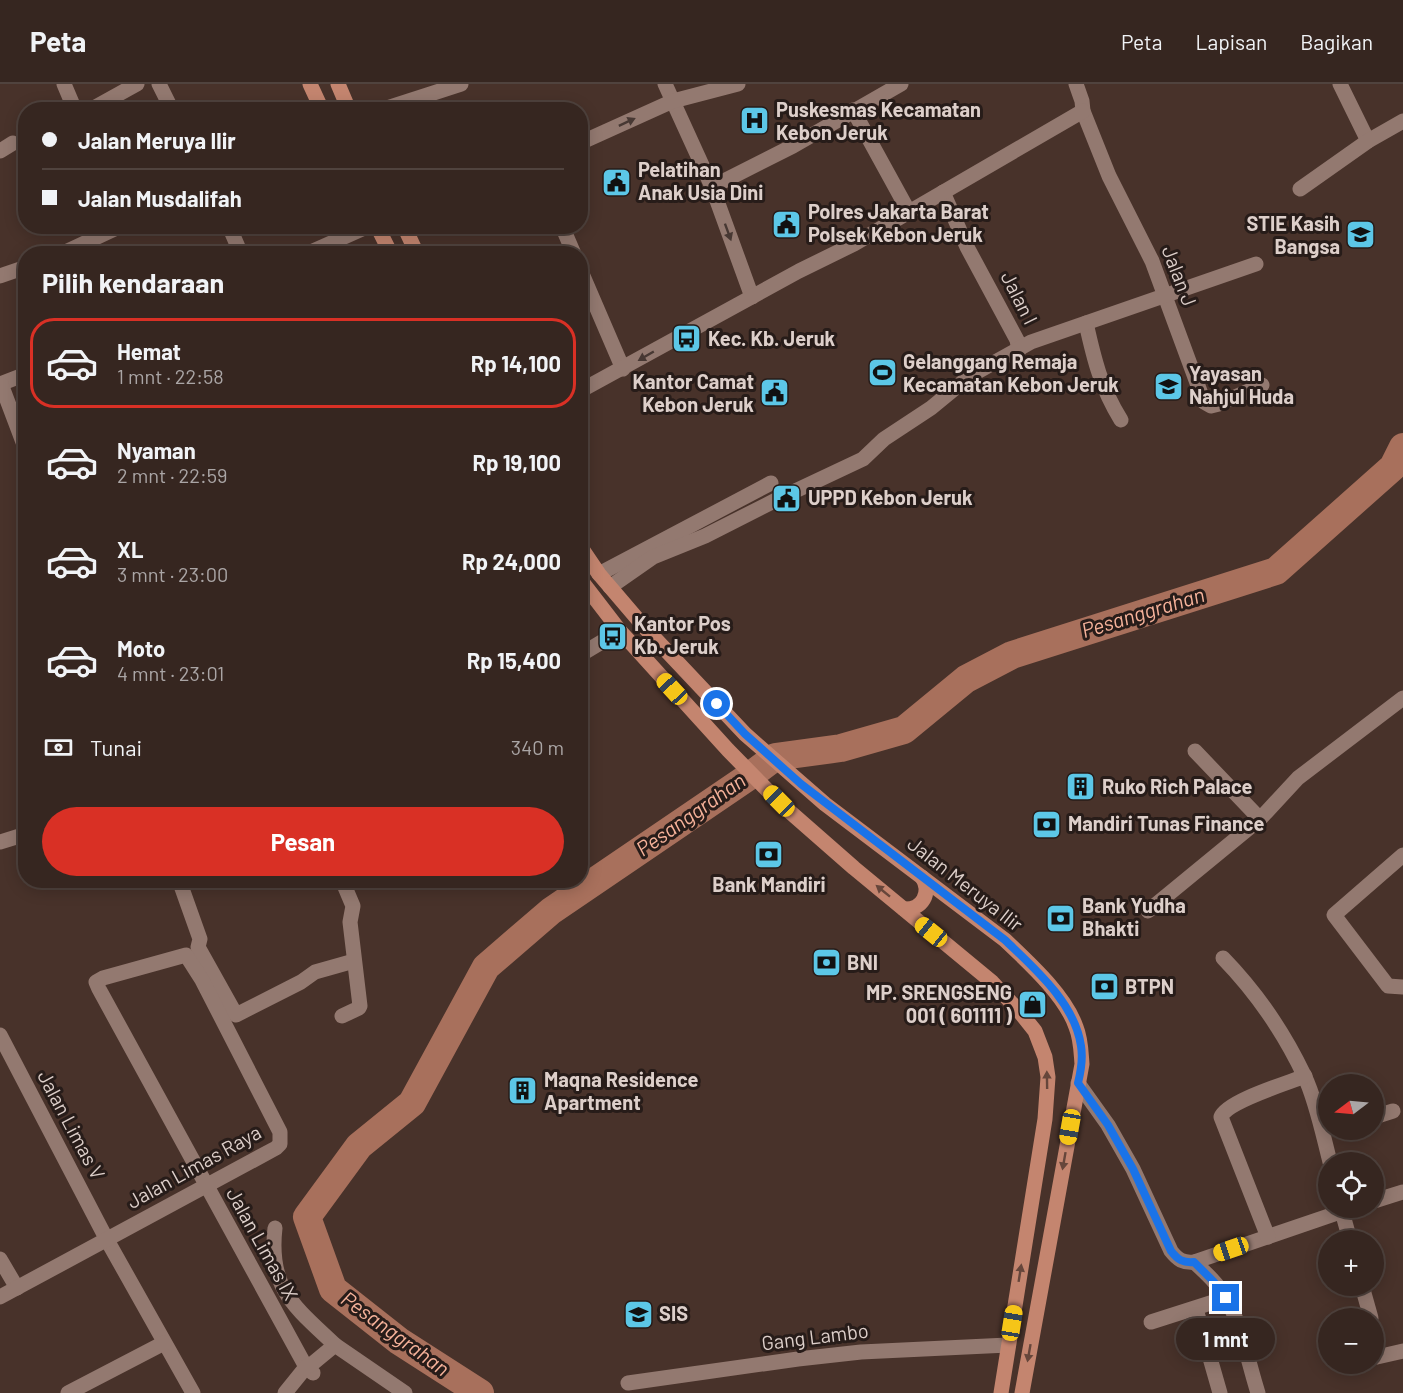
<!DOCTYPE html>
<html lang="id">
<head>
<meta charset="utf-8">
<style>
	body { margin:0; font-family:Barlow,sans-serif; background:#3d2e29; color:#f1f3f6; height:100vh; display:flex; flex-direction:column; font-size:22px; white-space:nowrap }
	* { box-sizing:border-box; margin:0 }
	p { font-size:20px; color:#aaa5a5 }
	.icon { flex:none; width:33px; height:33px; fill:none; stroke:currentColor; stroke-width:2; stroke-linecap:round; stroke-linejoin:round }
	.map { position:relative; flex:1; overflow:hidden }
	.drawer { position:absolute; left:18px; top:162px; width:570px; height:642px; display:flex; flex-direction:column; background:#362620; border-radius:24px; box-shadow:0 3px 15px #0003,0 0 0 2px #50433e }
	.drawer>* { flex:none }
	.top-card { position:absolute; left:18px; top:18px; width:570px; height:132px; border-radius:24px; box-shadow:0 3px 15px #0003,0 0 0 2px #50433e; display:grid; align-content:center; height:132px; padding:0 24px; background:#362620 }
	.needle { width:39px; rotate:254deg }
	.controls { position:absolute; left:1318px; top:990px; display:grid; gap:12px }
	.controls a { display:grid; place-items:center; width:66px; height:66px; border-radius:50%; background:#362620; box-shadow:0 3px 15px #0003,0 0 0 2px #50433e; font-size:30px }
	.end { position:absolute; width:27px; height:27px; margin:-14px; border:8px solid #1a73e8; background:#fff; box-shadow:0 0 0 3px #fff }
	.from { border-radius:50% }
	.bubble { position:absolute; height:42px; border-radius:21px; background:#362620; box-shadow:0 3px 15px #0003,0 0 0 2px #50433e; font-size:20px; font-weight:700; line-height:42px; text-align:center }
	.car { position:absolute; width:18px; height:36px; margin:-18px -9px; border-radius:8px; box-shadow:0 0 4px 2px #0007; background:linear-gradient(#f5c518 24%,#345 0 40%,#f5c518 0 76%,#345 0 86%,#f5c518 0) }
	.top-card b { display:flex; align-items:center; gap:21px; height:57px; font-size:22px }
	.top-card b+b { border-top:2px solid #50433e }
	.top-card i { width:15px; height:15px; background:#f1f3f6 }
	ul { padding:0; list-style:none }
	li { display:flex; align-items:center; gap:18px; height:90px; margin:0 12px 9px; padding:0 12px; border:3px solid transparent; border-radius:24px }
	li div { flex:1 }
	li b { display:block; font-size:22px }
	li em { font-style:normal; font-weight:700 }
	li.selected { border-color:#d93025 }
	li>.icon { width:54px; height:54px; stroke-width:1.5 }
	h2 { padding:0 24px; font-size:27px; line-height:72px }
	.pay { display:flex; align-items:center; gap:15px; height:66px; padding:0 24px; font-size:22px }
	.pay p { margin-inline-start:auto }
	.action { display:flex; gap:12px; margin-top:auto; padding:12px 24px }
	.action a { flex:1; height:69px; border-radius:36px; background:#d93025; color:#fff; font-size:24px; font-weight:700; line-height:69px; text-align:center }
	header { display:flex; align-items:center; gap:36px; box-sizing:border-box; height:84px; padding:0 30px; background:#362620; border-bottom:2px solid #50433e }
	header strong { font-size:28px }
	nav { display:flex; gap:33px; margin-inline-start:auto; font-size:21px }
	.map>svg:first-child { display:block }
	.lines { fill:none; stroke-linecap:round; stroke-linejoin:round }
	.river { stroke:#a8705c; stroke-width:28 }
	.street { stroke:#937970; stroke-width:15 }
	.secondary { stroke:#937970; stroke-width:15 }
	.primary { stroke:#c4856f; stroke-width:15 }
	.oneway { fill:#473833 }
	.oneway2 { fill:#66463b }
	.route { stroke:#1a73e8; stroke-width:8 }
	.labels { text-anchor:middle; stroke-width:6; stroke-linejoin:round; paint-order:stroke }
	.poi-label { font-size:20px; font-weight:bold; fill:#ddcfca; stroke:#271c19; text-anchor:start }
	.street-label { font-size:20px; fill:#ddcfca; stroke:#271c19 }
	.water-label { font-size:21px; font-style:italic; fill:#f6b29a; stroke:#271c19 }
</style>
</head>
<body>
<header>
<strong>Peta</strong>
<nav><a>Peta</a><a>Lapisan</a><a>Bagikan</a></nav>
</header>
<div class="map">
<svg width="1403" height="1309" viewBox="0 0 1403 1309">
	<rect width="100%" height="100%" fill="#48322a"/>
	<g class="lines">
		<polyline class="river" points="480,1309 399,1257 333,1205 307,1133 359,1062 412,1019 486,883 551,827 751,691 775,673 841,664 904,646 966,595 1012,571 1276,487 1393,383 1403,363"/>
		<g class="street">
			<polyline points="64,0 75,26"/>
			<polyline points="159,0 172,26"/>
			<polyline points="665,0 712,103 752,213"/>
			<polyline points="1076,0 1082,17 1083,27 1109,92 1152,177 1204,318 1211,322 1219,320 1262,301"/>
			<polyline points="1340,0 1368,57"/>
			<polyline points="90,26 137,0"/>
			<polyline points="381,26 461,0"/>
			<polyline points="853,26 909,128"/>
			<polyline points="580,59 673,17 738,0"/>
			<polyline points="0,67 13,59"/>
			<polyline points="712,103 793,62 901,0"/>
			<polyline points="1300,105 1368,57 1403,37"/>
			<polyline points="943,108 967,163 1017,256 1019,266"/>
			<polyline points="229,142 241,170"/>
			<polyline points="562,142 574,170"/>
			<polyline points="61,170 121,142"/>
			<polyline points="306,170 369,142"/>
			<polyline points="580,185 623,285"/>
			<polyline points="0,192 26,183"/>
			<path d="M 1086,239 C 1094,275 1101,304 1121,336"/>
			<polyline points="0,300 26,290"/>
			<polyline points="1,300 26,366"/>
			<polyline points="580,307 799,187 854,160 1083,27"/>
			<polyline points="599,490 771,399"/>
			<polyline points="610,503 653,473 705,452 776,416 863,375 884,355 931,324 970,292 1031,258 1256,180"/>
			<polyline points="580,571 620,547"/>
			<polyline points="1195,667 1260,735"/>
			<polyline points="1403,771 1334,831 1388,902 1403,903"/>
			<polyline points="179,796 200,855 198,863 236,931 301,898 315,888 354,877"/>
			<polyline points="342,796 353,822 350,838 360,922 359,924 342,932"/>
			<polyline points="1148,827 1260,735 1298,694 1403,614"/>
			<path d="M 1223,874 C 1255,907 1284,949 1304,991 C 1316,1016 1323,1051 1330,1078"/>
			<polyline points="0,951 107,1156 193,1309"/>
			<path d="M 1078,999 L 1108,1041 L 1133,1085 L 1171,1167 C 1178,1176 1183,1179 1194,1178 L 1352,1124"/>
			<polyline points="1374,1033 1393,1027"/>
			<polyline points="1374,1117 1403,1108"/>
			<polyline points="1341,1124 1350,1156"/>
			<path d="M 275,1144 C 268,1205 295,1223 335,1261"/>
			<path d="M 1268,1153 L 1221,1033 C 1227,1017 1288,999 1305,992"/>
			<polyline points="0,1175 17,1204"/>
			<path d="M 1194,1178 C 1206,1189 1218,1200 1226,1214 C 1242,1242 1248,1278 1258,1309"/>
			<polyline points="1362,1202 1371,1234"/>
			<polyline points="0,1213 276,1064 280,1060 280,1048 202,896 186,871 103,894 96,898 99,905 306,1283 313,1289"/>
			<polyline points="1196,1225 1220,1309"/>
			<polyline points="1151,1238 1226,1214"/>
			<polyline points="1374,1250 1377,1273 1403,1267"/>
			<polyline points="628,1299 798,1275 861,1268 1008,1261"/>
			<polyline points="68,1309 164,1259"/>
			<polyline points="285,1309 306,1283 312,1280 335,1261 405,1309"/>
		</g>
		<polyline class="secondary" points="0,758 26,750"/>
		<g class="primary">
			<polyline points="310,0 322,26"/>
			<polyline points="338,0 349,26"/>
			<polyline points="377,142 391,170"/>
			<polyline points="404,142 417,170"/>
			<path d="M 580,462 L 599,490 L 646,545 L 745,650 L 825,720 L 1005,856 C 1029,879 1065,911 1076,943 C 1081,955 1081,968 1082,980 L 1022,1309"/>
			<polyline points="580,495 620,547 728,666 781,720 854,784 992,898 1019,927 1035,947 1045,973 1048,993 1045,1035 1001,1309"/>
			<path d="M 904,825 C 922,826 932,809 922,793"/>
		</g>
	</g>
	<defs><path id="oneway-solid" d="M-6-.8H1V-3.2L6.5 0L1 3.2V.8H-6Z" transform="scale(1.5)"/></defs>
	<g class="oneway">
		<use href="#oneway-solid" transform="translate(627 38) rotate(-25)"/>
		<use href="#oneway-solid" transform="translate(728 148) rotate(70)"/>
		<use href="#oneway-solid" transform="translate(646 272) rotate(150)"/>
	</g>
	<g class="oneway2">
		<use href="#oneway-solid" transform="translate(883 807) rotate(-141)"/>
		<use href="#oneway-solid" transform="translate(1047 996) rotate(-91)"/>
		<use href="#oneway-solid" transform="translate(1064 1077) rotate(100)"/>
		<use href="#oneway-solid" transform="translate(1020 1189) rotate(-81)"/>
		<use href="#oneway-solid" transform="translate(1029 1269) rotate(100)"/>
	</g>
	<g class="lines">
		<path class="route" d="M 717,620 L 745,650 L 801,700 L 1005,856 C 1034,884 1075,919 1081,962 C 1083,974 1081,987 1078,999 L 1108,1041 L 1133,1085 L 1171,1167 C 1178,1176 1183,1179 1194,1178 L 1213,1197 L 1226,1214"/>
	</g>
	<defs>
		<symbol id="hospital-square" viewBox="-11 -11 22 22"><rect x="-9" y="-9" width="18" height="18" rx="4" fill="#5cc7e7" stroke="#271c19"/><path d="M-5-5h3v3.5h4V-5h3V5h-3V1.5h-4V5h-3Z" fill="#111"/></symbol>
		<symbol id="civic-square" viewBox="-11 -11 22 22"><rect x="-9" y="-9" width="18" height="18" rx="4" fill="#5cc7e7" stroke="#271c19"/><path d="M-.6-6.5H3V-4.5H.6V-3L4-1V1h2V6H-6V1h2V-1L-.6-3ZM-1.2 2.5V6h2.4V2.5Z" fill="#111"/></symbol>
		<symbol id="university-square" viewBox="-11 -11 22 22"><rect x="-9" y="-9" width="18" height="18" rx="4" fill="#5cc7e7" stroke="#271c19"/><path d="M0-5L7-2L0 1L-7-2ZM-4 1L0 2.5L4 1V4Q0 6-4 4Z" fill="#111"/></symbol>
		<symbol id="bus-square" viewBox="-11 -11 22 22"><rect x="-9" y="-9" width="18" height="18" rx="4" fill="#5cc7e7" stroke="#271c19"/><path d="M-5-6H5V4H4V6H2V4H-2V6H-4V4H-5ZM-3.5-4V0h7V-4ZM-3.5 1.2v1.5H-2V1.2ZM2 1.2v1.5H3.5V1.2Z" fill="#111"/></symbol>
		<symbol id="stadium-square" viewBox="-11 -11 22 22"><rect x="-9" y="-9" width="18" height="18" rx="4" fill="#5cc7e7" stroke="#271c19"/><path d="M0-5a6.5 5 0 1 0 0 10a6.5 5 0 1 0 0-10ZM-3.5-1.8h7v3.6h-7Z" fill="#111"/></symbol>
		<symbol id="school-square" viewBox="-11 -11 22 22"><rect x="-9" y="-9" width="18" height="18" rx="4" fill="#5cc7e7" stroke="#271c19"/><path d="M0-5L7-2L0 1L-7-2ZM-4 1L0 2.5L4 1V4Q0 6-4 4Z" fill="#111"/></symbol>
		<symbol id="building-square" viewBox="-11 -11 22 22"><rect x="-9" y="-9" width="18" height="18" rx="4" fill="#5cc7e7" stroke="#271c19"/><path d="M-4-6H4V6H1V3H-1V6H-4ZM-2.5-4.3h1.7v1.8h-1.7ZM.8-4.3h1.7v1.8H.8ZM-2.5-1h1.7V.8h-1.7ZM.8-1h1.7V.8H.8Z" fill="#111"/></symbol>
		<symbol id="bank-square" viewBox="-11 -11 22 22"><rect x="-9" y="-9" width="18" height="18" rx="4" fill="#5cc7e7" stroke="#271c19"/><path d="M-6-4H6V4H-6ZM0-2.3a2.3 2.3 0 1 0 0 4.6a2.3 2.3 0 1 0 0-4.6Z" fill="#111"/></symbol>
		<symbol id="shop-square" viewBox="-11 -11 22 22"><rect x="-9" y="-9" width="18" height="18" rx="4" fill="#5cc7e7" stroke="#271c19"/><path d="M-5-2.5h2.3a2.7 3.5 0 0 1 5.4 0H5L5.5 6h-11ZM-1.5-2.5h3a1.5 2.3 0 0 0-3 0Z" fill="#111"/></symbol>
	</defs>
	<g fill-rule="evenodd">
		<use href="#hospital-square" x="738" y="20" width="33" height="33"/>
		<use href="#civic-square" x="600" y="82" width="33" height="33"/>
		<use href="#civic-square" x="770" y="124" width="33" height="33"/>
		<use href="#university-square" x="1344" y="134" width="33" height="33"/>
		<use href="#bus-square" x="670" y="238" width="33" height="33"/>
		<use href="#stadium-square" x="866" y="272" width="33" height="33"/>
		<use href="#school-square" x="1152" y="286" width="33" height="33"/>
		<use href="#civic-square" x="758" y="292" width="33" height="33"/>
		<use href="#civic-square" x="770" y="398" width="33" height="33"/>
		<use href="#bus-square" x="596" y="536" width="33" height="33"/>
		<use href="#building-square" x="1064" y="686" width="33" height="33"/>
		<use href="#bank-square" x="1030" y="724" width="33" height="33"/>
		<use href="#bank-square" x="752" y="754" width="33" height="33"/>
		<use href="#bank-square" x="1044" y="818" width="33" height="33"/>
		<use href="#bank-square" x="810" y="862" width="33" height="33"/>
		<use href="#bank-square" x="1088" y="886" width="33" height="33"/>
		<use href="#shop-square" x="1016" y="904" width="33" height="33"/>
		<use href="#building-square" x="506" y="990" width="33" height="33"/>
		<use href="#school-square" x="622" y="1214" width="33" height="33"/>
	</g>
	<g class="labels">
		<g class="poi-label">
			<text x="776" y="33">Puskesmas Kecamatan<tspan x="776" dy="23">Kebon Jeruk</tspan></text>
			<text x="638" y="93">Pelatihan<tspan x="638" dy="23">Anak Usia Dini</tspan></text>
			<text x="808" y="135">Polres Jakarta Barat<tspan x="808" dy="23">Polsek Kebon Jeruk</tspan></text>
			<text x="1340" y="147" text-anchor="end">STIE Kasih<tspan x="1340" dy="23">Bangsa</tspan></text>
			<text x="708" y="262">Kec. Kb. Jeruk</text>
			<text x="903" y="285">Gelanggang Remaja<tspan x="903" dy="23">Kecamatan Kebon Jeruk</tspan></text>
			<text x="1189" y="297">Yayasan<tspan x="1189" dy="23">Nahjul Huda</tspan></text>
			<text x="754" y="305" text-anchor="end">Kantor Camat<tspan x="754" dy="23">Kebon Jeruk</tspan></text>
			<text x="808" y="421">UPPD Kebon Jeruk</text>
			<text x="634" y="547">Kantor Pos<tspan x="634" dy="23">Kb. Jeruk</tspan></text>
			<text x="1102" y="710">Ruko Rich Palace</text>
			<text x="1068" y="747">Mandiri Tunas Finance</text>
			<text x="769" y="808" text-anchor="middle">Bank Mandiri</text>
			<text x="1082" y="829">Bank Yudha<tspan x="1082" dy="23">Bhakti</tspan></text>
			<text x="847" y="886">BNI</text>
			<text x="1125" y="910">BTPN</text>
			<text x="1012" y="916" text-anchor="end">MP. SRENGSENG<tspan x="1012" dy="23">001 ( 601111 )</tspan></text>
			<text x="544" y="1003">Maqna Residence<tspan x="544" dy="23">Apartment</tspan></text>
			<text x="659" y="1237">SIS</text>
		</g>
		<g class="street-label">
			<text transform="translate(1179 192) rotate(69)" y="7">Jalan J</text>
			<text transform="translate(1019 214) rotate(63)" y="7">Jalan I</text>
			<text transform="translate(965 800) rotate(38)" y="7">Jalan Meruya Ilir</text>
			<text transform="translate(71 1041) rotate(62)" y="7">Jalan Limas V</text>
			<text transform="translate(194 1083) rotate(-29)" y="7">Jalan Limas Raya</text>
			<text transform="translate(262 1160) rotate(61)" y="7">Jalan Limas IX</text>
			<text transform="translate(815 1253) rotate(-7)" y="7">Gang Lambo</text>
		</g>
		<g class="water-label">
			<text transform="translate(1143 529) rotate(-17)" y="7">Pesanggrahan</text>
			<text transform="translate(691 731) rotate(-35)" y="7">Pesanggrahan</text>
			<text transform="translate(395 1250) rotate(36)" y="7">Pesanggrahan</text>
		</g>
	</g>
</svg>
<div class="controls">
<a><svg class="needle" viewBox="-14 -14 28 28"><path d="M0-13l5 13h-10z" fill="#e53935"/><path d="M0 13l5-13h-10z" fill="#aaa5a5"/></svg></a>
<a><svg class="icon" aria-label="locate" viewBox="0 0 24 24"><circle cx="12" cy="12" r="6"/><path d="M12 2v4M12 18v4M2 12h4M18 12h4"/></svg></a>
<a>+</a>
<a>−</a>
</div>
<i class="end from" style="left:717px;top:620px"></i>
<i class="end" style="left:1226px;top:1214px"></i>
<div class="bubble" style="left:1176px;top:1234px;width:99px">1 mnt</div>
<i class="car" style="left:672px;top:605px;rotate:317deg"></i>
<i class="car" style="left:779px;top:717px;rotate:315deg"></i>
<i class="car" style="left:931px;top:848px;rotate:309deg"></i>
<i class="car" style="left:1070px;top:1043px;rotate:190deg"></i>
<i class="car" style="left:1231px;top:1165px;rotate:251deg"></i>
<i class="car" style="left:1012px;top:1239px;rotate:9deg"></i>
<div class="top-card">
<b><i class="from"></i>Jalan Meruya Ilir</b>
<b><i></i>Jalan Musdalifah</b>
</div>
<section class="drawer">
<h2>Pilih kendaraan</h2>
<ul>
<li class="selected"><svg class="icon" aria-label="car" viewBox="0 0 24 24"><path d="M5 17H2v-5l4-1 3-4h7l3 4 3 1v5h-3M9 17h6M6 11h13"/><circle cx="7" cy="17" r="2"/><circle cx="17" cy="17" r="2"/></svg><div><b>Hemat</b><p>1 mnt · 22:58</p></div><em>Rp 14,100</em></li>
<li><svg class="icon" aria-label="car" viewBox="0 0 24 24"><path d="M5 17H2v-5l4-1 3-4h7l3 4 3 1v5h-3M9 17h6M6 11h13"/><circle cx="7" cy="17" r="2"/><circle cx="17" cy="17" r="2"/></svg><div><b>Nyaman</b><p>2 mnt · 22:59</p></div><em>Rp 19,100</em></li>
<li><svg class="icon" aria-label="car" viewBox="0 0 24 24"><path d="M5 17H2v-5l4-1 3-4h7l3 4 3 1v5h-3M9 17h6M6 11h13"/><circle cx="7" cy="17" r="2"/><circle cx="17" cy="17" r="2"/></svg><div><b>XL</b><p>3 mnt · 23:00</p></div><em>Rp 24,000</em></li>
<li><svg class="icon" aria-label="car" viewBox="0 0 24 24"><path d="M5 17H2v-5l4-1 3-4h7l3 4 3 1v5h-3M9 17h6M6 11h13"/><circle cx="7" cy="17" r="2"/><circle cx="17" cy="17" r="2"/></svg><div><b>Moto</b><p>4 mnt · 23:01</p></div><em>Rp 15,400</em></li>
</ul>
<div class="pay"><svg class="icon" aria-label="cash" viewBox="0 0 24 24"><path d="M3 7h18v10H3z"/><circle cx="12" cy="12" r="2"/></svg>Tunai<p>340 m</p></div>
<div class="action"><a>Pesan</a></div>
</section>
</div>
</body>
</html>
